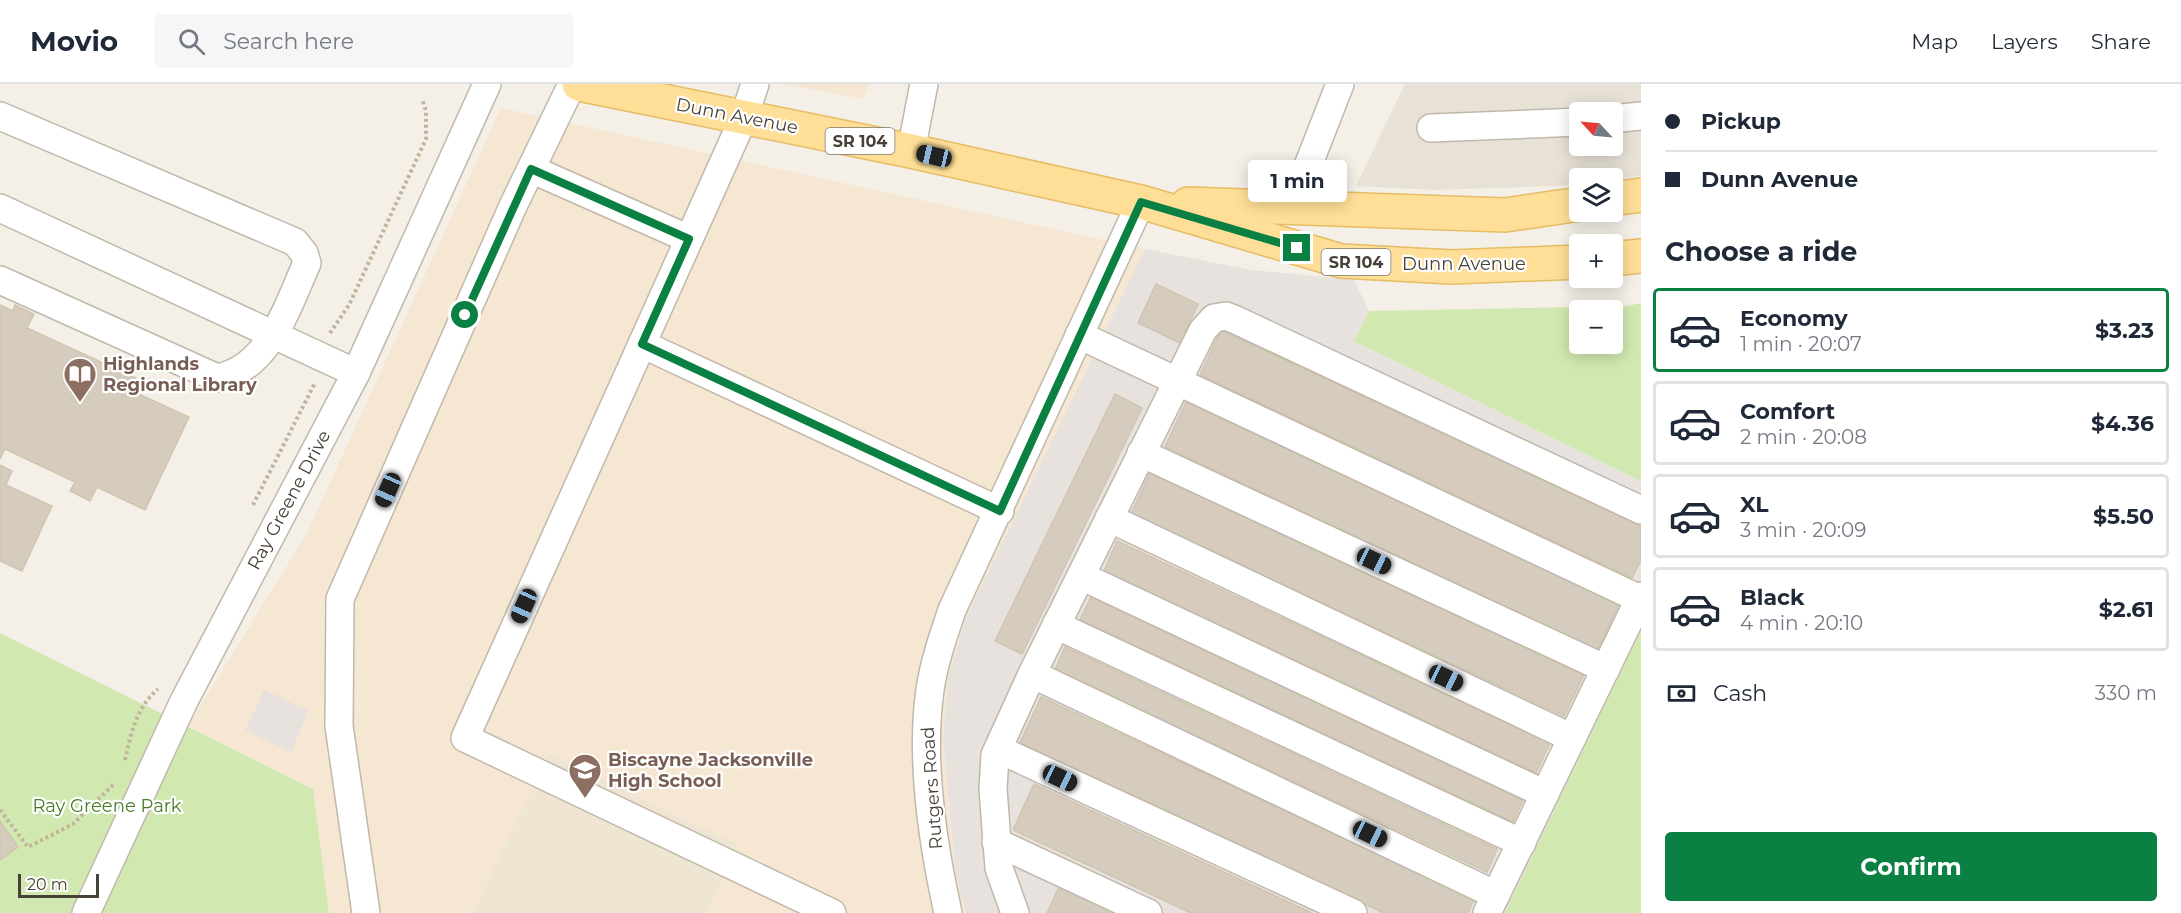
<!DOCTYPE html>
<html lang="en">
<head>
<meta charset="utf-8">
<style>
	body { margin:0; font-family:Montserrat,sans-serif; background:#f6f6f7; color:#1f2937; height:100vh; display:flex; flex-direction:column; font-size:22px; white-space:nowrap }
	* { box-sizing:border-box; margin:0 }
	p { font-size:20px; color:#747a83 }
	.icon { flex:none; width:33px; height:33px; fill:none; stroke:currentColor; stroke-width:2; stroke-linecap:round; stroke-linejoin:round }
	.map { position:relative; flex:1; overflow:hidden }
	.sheet { display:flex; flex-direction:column; background:#fff; width:540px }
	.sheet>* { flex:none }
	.guide { display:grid; align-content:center; height:132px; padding:0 24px; background:#fff }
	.needle { width:39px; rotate:296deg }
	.tools { position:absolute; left:1569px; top:18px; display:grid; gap:12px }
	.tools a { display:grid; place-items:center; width:54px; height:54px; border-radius:6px; background:#fff; box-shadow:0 3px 15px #0003; font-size:30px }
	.scale { position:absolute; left:18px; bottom:15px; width:81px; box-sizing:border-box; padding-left:6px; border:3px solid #484137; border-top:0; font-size:16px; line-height:21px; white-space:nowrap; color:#484137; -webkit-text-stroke:4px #fff; paint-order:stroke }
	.end { position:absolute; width:27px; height:27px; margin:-14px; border:8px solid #0b8043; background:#fff; box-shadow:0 0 0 3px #fff }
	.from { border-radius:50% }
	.bubble { position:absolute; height:42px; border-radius:6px; background:#fff; box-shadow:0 3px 15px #0003; font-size:20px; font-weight:700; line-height:42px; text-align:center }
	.car { position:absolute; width:18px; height:36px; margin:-18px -9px; border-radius:8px; box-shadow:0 0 4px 2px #0007; background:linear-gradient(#222 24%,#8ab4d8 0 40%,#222 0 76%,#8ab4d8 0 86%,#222 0) }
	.guide b { display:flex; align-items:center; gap:21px; height:57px; font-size:22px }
	.guide b+b { border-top:2px solid #e0e1e3 }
	.guide i { width:15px; height:15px; background:#1f2937 }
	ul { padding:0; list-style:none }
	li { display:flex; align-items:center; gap:18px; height:84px; margin:0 12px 9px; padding:0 12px; border:3px solid #e0e1e3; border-radius:6px }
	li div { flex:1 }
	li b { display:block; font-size:22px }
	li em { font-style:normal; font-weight:700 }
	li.selected { border-color:#0b8043 }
	li>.icon { width:54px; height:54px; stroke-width:1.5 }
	h2 { padding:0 24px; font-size:27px; line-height:72px }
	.pay { display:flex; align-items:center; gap:15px; height:66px; padding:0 24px; font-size:22px }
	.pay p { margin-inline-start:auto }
	.cta { display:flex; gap:12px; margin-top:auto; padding:12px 24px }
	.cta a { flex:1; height:69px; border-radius:6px; background:#0b8043; color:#fff; font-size:24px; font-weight:700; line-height:69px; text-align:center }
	header { display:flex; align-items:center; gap:36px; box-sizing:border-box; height:84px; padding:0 30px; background:#fff; border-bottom:2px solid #e0e1e3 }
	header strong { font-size:28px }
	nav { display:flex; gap:33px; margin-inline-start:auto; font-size:21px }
	.search { width:420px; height:54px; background:#f6f6f7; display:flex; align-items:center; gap:15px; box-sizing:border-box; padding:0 21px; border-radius:6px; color:#747a83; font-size:22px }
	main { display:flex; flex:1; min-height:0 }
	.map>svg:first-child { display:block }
	.residential { fill:#e8e2d6; fill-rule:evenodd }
	.commercial { fill:#f6e7d3 }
	.industrial { fill:#e7e2dd }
	.education { fill:#eee5d2 }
	.green { fill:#d1e9b1; fill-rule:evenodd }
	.building { fill:#d6ccbd; stroke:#d1c4b1; stroke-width:1.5 }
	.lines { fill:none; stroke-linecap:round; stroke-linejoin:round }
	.minor-casing { stroke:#c0b8ab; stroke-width:30 }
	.major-casing { stroke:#e6bc65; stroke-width:36 }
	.path { stroke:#c2b49c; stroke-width:4; stroke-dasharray:3 3; stroke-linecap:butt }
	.minor { stroke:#fff; stroke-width:27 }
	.major { stroke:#ffdf97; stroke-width:33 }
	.route { stroke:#0b8043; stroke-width:8 }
	.labels { text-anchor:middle; stroke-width:4.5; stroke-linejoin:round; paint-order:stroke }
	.shield { fill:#fff; stroke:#7f7a73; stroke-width:1.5 }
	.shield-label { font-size:16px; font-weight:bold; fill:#484137 }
	.street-label { font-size:18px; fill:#484137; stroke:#fff }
	.education-label { font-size:18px; font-weight:bold; fill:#785e54; stroke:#fff; text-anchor:start }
	.park-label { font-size:18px; fill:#4a7b28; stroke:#fff }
</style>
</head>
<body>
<header>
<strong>Movio</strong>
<div class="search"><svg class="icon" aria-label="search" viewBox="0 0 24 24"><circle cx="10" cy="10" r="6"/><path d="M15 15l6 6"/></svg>Search here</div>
<nav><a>Map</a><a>Layers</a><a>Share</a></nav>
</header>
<main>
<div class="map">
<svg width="1641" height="829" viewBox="0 0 1641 829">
	<rect width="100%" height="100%" fill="#f4f0e8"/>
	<path class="residential" d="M 1405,0 L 1641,0 L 1641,92 L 1613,95 L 1580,94 L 1579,99 L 1558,102 L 1434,106 L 1356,102 ZM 1580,28 L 1612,28 L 1612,62 L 1580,62 Z"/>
	<g class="commercial">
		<polygon points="782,0 870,0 863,15"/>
		<polygon points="501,24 1145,165 965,536 948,595 943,655 955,787 966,829 706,829 738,761 549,670 472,829 329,829 313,705 188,642 307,449"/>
	</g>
	<g class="industrial">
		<polygon points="1145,165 1251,186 1354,196 1369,227 1354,257 1641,397 1641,546 1505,829 966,829 955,787 943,655 948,595 965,536"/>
		<polygon points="264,606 309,626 291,668 245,647"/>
	</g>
	<polygon class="education" points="549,670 739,761 706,829 472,829"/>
	<g class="green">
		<path d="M 1641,219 L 1641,397 L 1354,257 L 1369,227 L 1627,222 ZM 1580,226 L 1612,226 L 1612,260 L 1580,260 Z"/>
		<polygon points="1641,546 1641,829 1505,829"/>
		<polygon points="0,549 313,705 329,829 0,829"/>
	</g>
	<g class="building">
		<polygon points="1156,200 1198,220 1180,259 1138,239"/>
		<polygon points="0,221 13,227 15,221 34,230 27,244 136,294 130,306 189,333 145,426 97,403 90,417 70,407 75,398 5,365 0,375"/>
		<polygon points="1221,246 1641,442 1641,476 1632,494 1200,291"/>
		<polygon points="1115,310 1142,324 1022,570 995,557"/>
		<polygon points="1186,318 1619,520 1598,566 1165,363"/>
		<polygon points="0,381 12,387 6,401 52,422 22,487 0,477"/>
		<polygon points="1150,389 1584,591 1564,632 1131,430"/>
		<polygon points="1117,457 1550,659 1536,689 1104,487"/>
		<polygon points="1091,513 1523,716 1513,738 1080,536"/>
		<polygon points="1065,563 1497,765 1487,788 1055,586"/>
		<polygon points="1041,613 1474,815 1468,829 1384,829 1020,659"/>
		<polygon points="1034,700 1312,829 1191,829 1013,746"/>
		<polygon points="0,737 18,763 0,776"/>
		<polygon points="1060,801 1119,829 1047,829"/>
	</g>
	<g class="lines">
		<defs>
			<g id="minor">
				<polyline points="755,0 744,33 465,654 832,829"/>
				<path d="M 0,32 L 295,158 L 304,169 L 307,179 C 288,221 269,285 217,294 L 0,196"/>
				<polyline points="1612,35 1641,32"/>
				<polyline points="1431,44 1580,38"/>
				<polyline points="911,67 924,0"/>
				<polyline points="531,85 689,155"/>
				<polyline points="1301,123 1306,87 1340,0"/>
				<polyline points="0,124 356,289"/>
				<polyline points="1079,251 1640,515"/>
				<polyline points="642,260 1000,427"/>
				<polyline points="1141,369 1606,585"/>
				<polyline points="1109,434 1572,654"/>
				<polyline points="1081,492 1545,710"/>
				<polyline points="1056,541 1522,759"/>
				<polyline points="1032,590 1496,811"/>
				<polyline points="998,665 1353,829"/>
				<polyline points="996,758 1148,829"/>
				<polyline points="86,829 184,617 356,289 487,0"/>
				<polyline points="366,829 339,642 340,515 513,122 572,0"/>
				<path d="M 948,829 C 933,761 920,675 930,606 C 934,578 943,553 952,526 L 1141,118"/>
				<polyline points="1015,829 999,784 993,705 995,671 1032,590 1203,246 1214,234 1226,232 1236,236 1641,426"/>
				<polyline points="1487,829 1641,512"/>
			</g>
			<g id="major">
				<polyline points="579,0 911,67 1141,118 1341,177 1452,183 1580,178"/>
				<polyline points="1612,115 1641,111"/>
				<polyline points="1188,120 1505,131 1580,120"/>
				<polyline points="1612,175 1641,172"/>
			</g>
		</defs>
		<use href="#minor" class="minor-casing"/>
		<use href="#major" class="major-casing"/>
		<g class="path">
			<polyline points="330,249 349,221 426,55 426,27 422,15"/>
			<polyline points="253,421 315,299"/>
			<path d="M 125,676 C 131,649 136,624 158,605"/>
			<polyline points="0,726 28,763 73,740 115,699"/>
		</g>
		<use href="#minor" class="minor"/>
		<use href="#major" class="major"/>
	</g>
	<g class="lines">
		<polyline class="route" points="465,231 531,85 689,155 642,260 1000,427 1141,118 1297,164"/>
	</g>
	<defs>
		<symbol id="library-pin" viewBox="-11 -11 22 30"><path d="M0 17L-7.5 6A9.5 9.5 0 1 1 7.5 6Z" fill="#8d6e63" stroke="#fff"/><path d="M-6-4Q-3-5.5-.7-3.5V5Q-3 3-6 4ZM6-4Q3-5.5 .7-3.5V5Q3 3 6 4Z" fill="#fff"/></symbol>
		<symbol id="school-pin" viewBox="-11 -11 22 30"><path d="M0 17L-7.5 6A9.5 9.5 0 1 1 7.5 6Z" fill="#8d6e63" stroke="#fff"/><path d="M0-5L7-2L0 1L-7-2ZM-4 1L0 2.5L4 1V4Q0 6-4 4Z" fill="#fff"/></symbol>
	</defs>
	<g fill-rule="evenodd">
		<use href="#library-pin" x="61" y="271" width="38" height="52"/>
		<use href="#school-pin" x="566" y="667" width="38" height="52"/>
	</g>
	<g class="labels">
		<g class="shield">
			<rect x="825.5" y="44" width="69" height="26" rx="4.5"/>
			<rect x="1321.5" y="165" width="69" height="26" rx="4.5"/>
		</g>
		<g class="shield-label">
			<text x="860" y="63">SR 104</text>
			<text x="1356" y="184">SR 104</text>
		</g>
		<g class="street-label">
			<text transform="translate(737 32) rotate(11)" y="6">Dunn Avenue</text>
			<text x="1464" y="186">Dunn Avenue</text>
			<text transform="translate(289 416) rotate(-62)" y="6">Ray Greene Drive</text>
			<text transform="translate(932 704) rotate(-94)" y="6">Rutgers Road</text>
		</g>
		<g class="education-label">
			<text x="103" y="286">Highlands<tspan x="103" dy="21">Regional Library</tspan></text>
			<text x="608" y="682">Biscayne Jacksonville<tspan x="608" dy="21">High School</tspan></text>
		</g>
		<g class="park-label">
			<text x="107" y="728">Ray Greene Park</text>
		</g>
	</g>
</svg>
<div class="tools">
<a><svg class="needle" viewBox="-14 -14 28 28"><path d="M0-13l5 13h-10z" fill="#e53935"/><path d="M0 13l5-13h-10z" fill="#747a83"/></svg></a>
<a><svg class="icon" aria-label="layers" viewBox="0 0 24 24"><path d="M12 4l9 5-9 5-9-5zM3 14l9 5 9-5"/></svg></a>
<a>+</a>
<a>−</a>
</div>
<div class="scale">20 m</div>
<i class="end from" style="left:465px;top:231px"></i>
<i class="end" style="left:1297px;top:164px"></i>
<div class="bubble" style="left:1248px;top:76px;width:99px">1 min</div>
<i class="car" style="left:934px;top:72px;rotate:283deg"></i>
<i class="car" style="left:388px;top:406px;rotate:204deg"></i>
<i class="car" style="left:1374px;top:477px;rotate:115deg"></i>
<i class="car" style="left:524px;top:522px;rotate:204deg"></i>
<i class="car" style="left:1446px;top:594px;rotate:115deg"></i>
<i class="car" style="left:1060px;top:694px;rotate:115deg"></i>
<i class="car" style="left:1370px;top:750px;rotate:115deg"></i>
</div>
<section class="sheet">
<div class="guide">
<b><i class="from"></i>Pickup</b>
<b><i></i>Dunn Avenue</b>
</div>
<h2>Choose a ride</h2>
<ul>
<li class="selected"><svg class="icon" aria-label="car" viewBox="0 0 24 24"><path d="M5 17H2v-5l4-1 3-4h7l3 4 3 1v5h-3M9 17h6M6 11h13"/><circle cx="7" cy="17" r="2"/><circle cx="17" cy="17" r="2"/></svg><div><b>Economy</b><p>1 min · 20:07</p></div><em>$3.23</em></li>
<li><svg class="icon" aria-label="car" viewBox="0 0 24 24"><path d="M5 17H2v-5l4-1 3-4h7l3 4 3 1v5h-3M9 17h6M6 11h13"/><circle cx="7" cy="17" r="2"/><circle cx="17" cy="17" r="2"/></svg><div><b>Comfort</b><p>2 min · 20:08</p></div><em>$4.36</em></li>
<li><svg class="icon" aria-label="car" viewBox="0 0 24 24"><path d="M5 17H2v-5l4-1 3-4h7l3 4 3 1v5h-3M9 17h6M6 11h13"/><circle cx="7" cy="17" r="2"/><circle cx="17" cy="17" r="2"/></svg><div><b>XL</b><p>3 min · 20:09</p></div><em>$5.50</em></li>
<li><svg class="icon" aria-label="car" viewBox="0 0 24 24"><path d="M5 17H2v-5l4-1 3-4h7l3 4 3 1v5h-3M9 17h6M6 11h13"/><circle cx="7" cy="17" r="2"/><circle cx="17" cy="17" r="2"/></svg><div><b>Black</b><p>4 min · 20:10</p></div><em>$2.61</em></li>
</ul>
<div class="pay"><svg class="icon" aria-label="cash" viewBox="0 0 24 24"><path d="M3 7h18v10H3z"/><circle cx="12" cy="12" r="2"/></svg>Cash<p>330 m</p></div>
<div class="cta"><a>Confirm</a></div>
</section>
</main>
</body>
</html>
